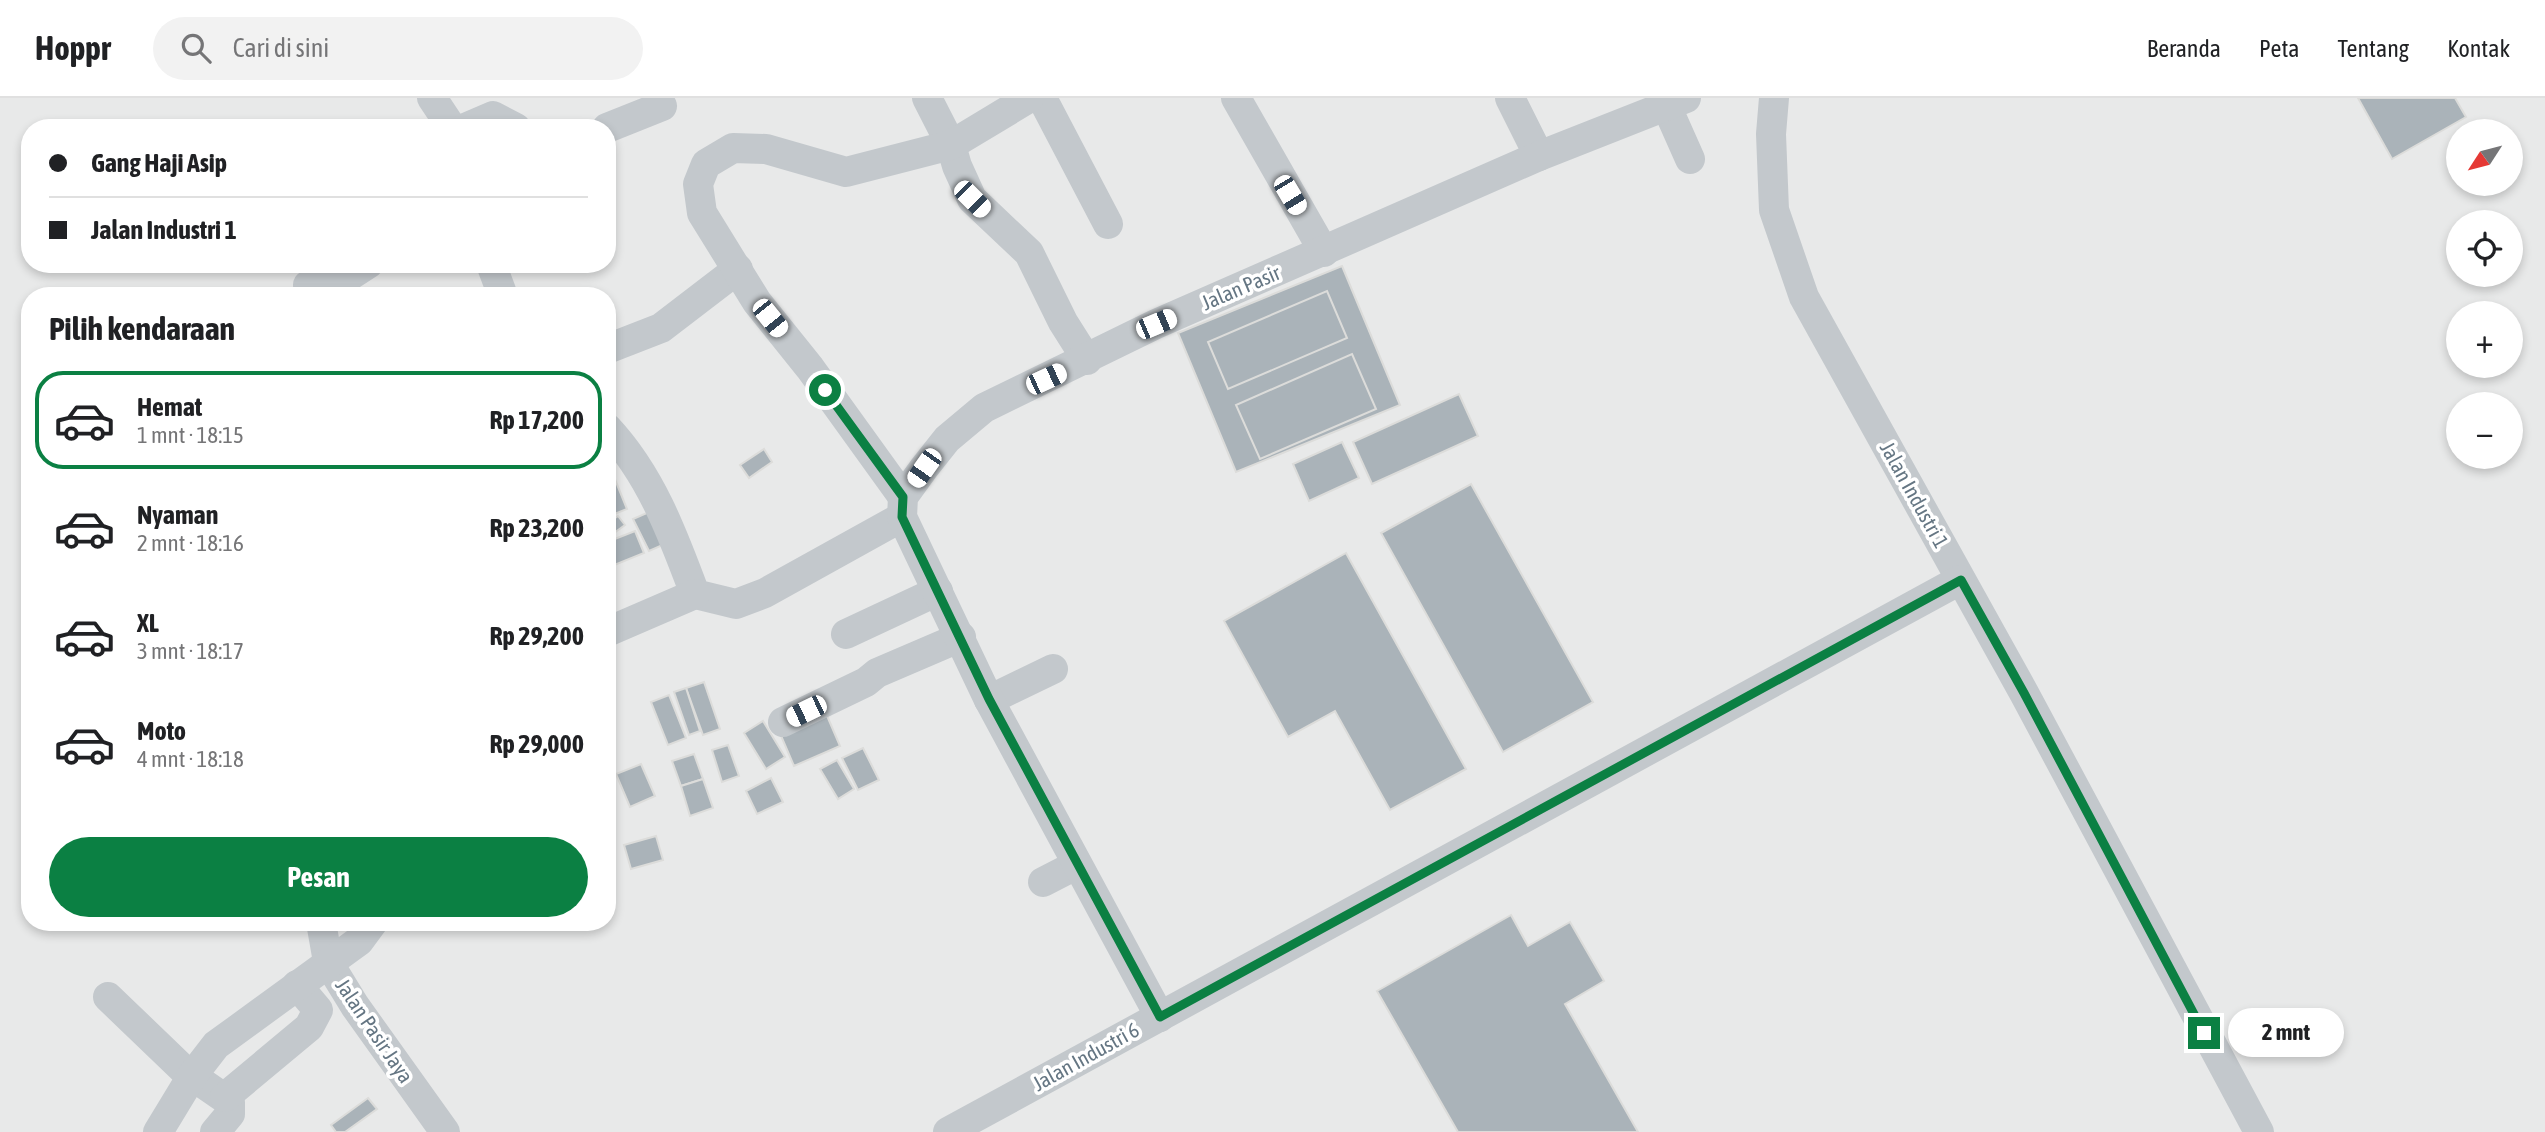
<!DOCTYPE html>
<html lang="id">
<head>
<meta charset="utf-8">
<style>
	body { margin:0; font-family:"Asap Condensed",sans-serif; background:#f2f2f2; color:#202124; height:100vh; display:flex; flex-direction:column; font-size:26px; white-space:nowrap }
	* { box-sizing:border-box; margin:0 }
	p { font-size:23px; color:#757577 }
	.icon { flex:none; width:38px; height:38px; fill:none; stroke:currentColor; stroke-width:2; stroke-linecap:round; stroke-linejoin:round }
	.map { position:relative; flex:1; overflow:hidden }
	.details { position:absolute; left:21px; top:189px; width:595px; height:644px; display:flex; flex-direction:column; background:#fff; border-radius:28px; box-shadow:0 4px 10px #0003 }
	.details>* { flex:none }
	.top-card { position:absolute; left:21px; top:21px; width:595px; height:154px; border-radius:28px; box-shadow:0 4px 10px #0003; display:grid; align-content:center; height:154px; padding:0 28px; background:#fff }
	.needle { width:46px; rotate:234deg }
	.controls { position:absolute; left:2446px; top:21px; display:grid; gap:14px }
	.controls a { display:grid; place-items:center; width:77px; height:77px; border-radius:50%; background:#fff; box-shadow:0 4px 10px #0003; font-size:35px }
	.end { position:absolute; width:32px; height:32px; margin:-16px; border:9px solid #0b8043; background:#fff; box-shadow:0 0 0 4px #fff }
	.from { border-radius:50% }
	.bubble { position:absolute; height:49px; border-radius:24px; background:#fff; box-shadow:0 4px 10px #0003; font-size:23px; font-weight:700; line-height:49px; text-align:center }
	.car { position:absolute; width:21px; height:42px; margin:-21px -10px; border-radius:9px; box-shadow:0 0 5px 2px #0007; background:linear-gradient(#fff 24%,#345 0 40%,#fff 0 76%,#345 0 86%,#fff 0) }
	.top-card b { display:flex; align-items:center; gap:24px; height:66px; font-size:26px }
	.top-card b+b { border-top:2px solid #e0e0e0 }
	.top-card i { width:18px; height:18px; background:#202124 }
	ul { padding:0; list-style:none }
	li { display:flex; align-items:center; gap:21px; height:98px; margin:0 14px 10px; padding:0 14px; border:4px solid transparent; border-radius:28px }
	li div { flex:1 }
	li b { display:block; font-size:26px }
	li em { font-style:normal; font-weight:700 }
	li.current { border-color:#0b8043 }
	li>.icon { width:63px; height:63px; stroke-width:1.5 }
	h2 { padding:0 28px; font-size:32px; line-height:84px }
	.action { display:flex; gap:14px; margin-top:auto; padding:14px 28px }
	.action a { flex:1; height:80px; border-radius:42px; background:#0b8043; color:#fff; font-size:28px; font-weight:700; line-height:80px; text-align:center }
	header { display:flex; align-items:center; gap:42px; box-sizing:border-box; height:98px; padding:0 35px; background:#fff; border-bottom:2px solid #e0e0e0 }
	header strong { font-size:33px }
	nav { display:flex; gap:38px; margin-inline-start:auto; font-size:24px }
	.search { width:490px; height:63px; background:#f2f2f2; display:flex; align-items:center; gap:18px; box-sizing:border-box; padding:0 24px; border-radius:38px; color:#757577; font-size:26px }
	.map>svg:first-child { display:block }
	.built { fill:#e8e9e9; fill-rule:evenodd }
	.building { fill:#aab3b9; stroke:#dcdcda; stroke-width:2 }
	.lines { fill:none; stroke-linecap:round; stroke-linejoin:round }
	.minor { stroke:#c3c8cc; stroke-width:30 }
	.route { stroke:#0b8043; stroke-width:9 }
	.labels { text-anchor:middle; stroke-width:7; stroke-linejoin:round; paint-order:stroke }
	.street-label { font-size:21px; fill:#657683; stroke:#fff }
</style>
</head>
<body>
<header>
<strong>Hoppr</strong>
<div class="search"><svg class="icon" aria-label="search" viewBox="0 0 24 24"><circle cx="10" cy="10" r="6"/><path d="M15 15l6 6"/></svg>Cari di sini</div>
<nav><a>Beranda</a><a>Peta</a><a>Tentang</a><a>Kontak</a></nav>
</header>
<div class="map">
<svg width="2545" height="1034" viewBox="0 0 2545 1034">
	<rect width="100%" height="100%" fill="#fafaf8"/>
	<path class="built" d="M 0,0 L 2545,0 L 2545,1034 L 0,1034 ZM 30,30 L 607,30 L 607,166 L 30,166 ZM 2459,33 L 2511,33 L 2511,86 L 2459,86 ZM 2459,124 L 2511,124 L 2511,177 L 2459,177 ZM 30,198 L 607,198 L 607,824 L 30,824 ZM 2459,215 L 2511,215 L 2511,268 L 2459,268 ZM 2459,306 L 2511,306 L 2511,359 L 2459,359 Z"/>
	<g class="building">
		<polygon points="2358,0 2455,0 2466,19 2392,61"/>
		<polygon points="1342,168 1400,307 1236,374 1178,235"/>
		<polygon points="1327,193 1347,240 1228,291 1208,244"/>
		<polygon points="1352,256 1376,311 1260,361 1236,307"/>
		<polygon points="1459,296 1478,338 1372,386 1353,344"/>
		<polygon points="1342,344 1359,380 1309,403 1293,366"/>
		<polygon points="764,351 772,364 749,380 740,367"/>
		<polygon points="612,374 627,411 607,419 607,376"/>
		<polygon points="1471,386 1593,604 1503,654 1381,435"/>
		<polygon points="649,414 665,446 649,453 633,421"/>
		<polygon points="618,418 625,427 607,440 607,426"/>
		<polygon points="635,433 644,455 607,470 607,444"/>
		<polygon points="1346,455 1466,671 1390,712 1335,613 1288,639 1224,523"/>
		<polygon points="704,584 720,631 703,637 686,590"/>
		<polygon points="686,590 700,633 689,637 674,594"/>
		<polygon points="669,597 686,640 668,647 651,604"/>
		<polygon points="825,613 840,648 794,668 779,633"/>
		<polygon points="763,623 785,659 766,671 744,635"/>
		<polygon points="728,647 739,678 722,684 712,652"/>
		<polygon points="863,650 879,682 858,692 842,660"/>
		<polygon points="694,656 703,681 681,688 672,663"/>
		<polygon points="837,662 854,691 838,701 820,671"/>
		<polygon points="641,666 655,698 630,709 616,676"/>
		<polygon points="771,680 783,704 757,716 746,693"/>
		<polygon points="703,681 713,710 690,718 681,688"/>
		<polygon points="656,738 663,762 631,771 624,747"/>
		<polygon points="1511,817 1528,848 1570,824 1604,883 1565,906 1638,1034 1458,1034 1377,893"/>
		<polygon points="368,1000 377,1011 345,1034 336,1034 331,1027"/>
	</g>
	<g class="lines">
		<g class="minor">
			<polyline points="432,0 452,30"/>
			<polyline points="927,0 951,47 957,68 972,101 1029,155 1063,224 1087,262"/>
			<polyline points="1042,0 1108,126"/>
			<polyline points="1236,0 1324,154"/>
			<polyline points="1510,0 1539,58"/>
			<polyline points="1774,0 1771,36 1774,112 1804,199 2024,595 2259,1034"/>
			<polyline points="1666,7 1690,61"/>
			<polyline points="465,30 493,18 516,30"/>
			<polyline points="607,30 662,8"/>
			<polyline points="491,166 503,198"/>
			<polyline points="308,187 351,177 368,166"/>
			<polyline points="607,251 661,230 738,171"/>
			<path d="M 607,330 C 651,377 673,437 695,496 L 736,506 L 765,495 L 902,419"/>
			<polyline points="903,399 810,270 757,204 702,115 698,86 706,66 733,50 766,51 846,74 951,47 1029,0"/>
			<polyline points="607,534 695,496"/>
			<polyline points="846,536 938,493"/>
			<polyline points="989,602 1053,571"/>
			<polyline points="783,624 866,584 877,575 961,539"/>
			<polyline points="1043,784 1076,767"/>
			<polyline points="321,824 328,864 355,908 445,1034"/>
			<polyline points="108,899 185,973 230,1004 230,1016 215,1034"/>
			<polyline points="1160,919 989,602 902,419 903,399 924,370 947,341 984,310 1156,226 1539,58 1686,0"/>
			<polyline points="225,999 309,929 318,912 297,887"/>
			<polyline points="158,1034 192,978 216,947 359,843 373,824"/>
			<polyline points="948,1034 1960,482"/>
		</g>
	</g>
	<g class="lines">
		<polyline class="route" points="825,292 903,399 902,419 989,601 1160,919 1961,482 2024,595 2204,935"/>
	</g>
	<g class="labels">
		<g class="street-label">
			<text transform="translate(1241 190) rotate(-23)" y="7">Jalan Pasir</text>
			<text transform="translate(1914 397) rotate(61)" y="7">Jalan Industri 1</text>
			<text transform="translate(374 933) rotate(56)" y="7">Jalan Pasir Jaya</text>
			<text transform="translate(1086 959) rotate(-29)" y="7">Jalan Industri 6</text>
		</g>
	</g>
</svg>
<div class="controls">
<a><svg class="needle" viewBox="-14 -14 28 28"><path d="M0-13l5 13h-10z" fill="#e53935"/><path d="M0 13l5-13h-10z" fill="#757577"/></svg></a>
<a><svg class="icon" aria-label="locate" viewBox="0 0 24 24"><circle cx="12" cy="12" r="6"/><path d="M12 2v4M12 18v4M2 12h4M18 12h4"/></svg></a>
<a>+</a>
<a>−</a>
</div>
<i class="end from" style="left:825px;top:292px"></i>
<i class="end" style="left:2204px;top:935px"></i>
<div class="bubble" style="left:2228px;top:910px;width:116px">2 mnt</div>
<i class="car" style="left:1290px;top:97px;rotate:149deg"></i>
<i class="car" style="left:972px;top:101px;rotate:135deg"></i>
<i class="car" style="left:770px;top:220px;rotate:141deg"></i>
<i class="car" style="left:1156px;top:226px;rotate:67deg"></i>
<i class="car" style="left:1046px;top:281px;rotate:65deg"></i>
<i class="car" style="left:924px;top:370px;rotate:215deg"></i>
<i class="car" style="left:806px;top:613px;rotate:244deg"></i>
<div class="top-card">
<b><i class="from"></i>Gang Haji Asip</b>
<b><i></i>Jalan Industri 1</b>
</div>
<section class="details">
<h2>Pilih kendaraan</h2>
<ul>
<li class="current"><svg class="icon" aria-label="car" viewBox="0 0 24 24"><path d="M5 17H2v-5l4-1 3-4h7l3 4 3 1v5h-3M9 17h6M6 11h13"/><circle cx="7" cy="17" r="2"/><circle cx="17" cy="17" r="2"/></svg><div><b>Hemat</b><p>1 mnt · 18:15</p></div><em>Rp 17,200</em></li>
<li><svg class="icon" aria-label="car" viewBox="0 0 24 24"><path d="M5 17H2v-5l4-1 3-4h7l3 4 3 1v5h-3M9 17h6M6 11h13"/><circle cx="7" cy="17" r="2"/><circle cx="17" cy="17" r="2"/></svg><div><b>Nyaman</b><p>2 mnt · 18:16</p></div><em>Rp 23,200</em></li>
<li><svg class="icon" aria-label="car" viewBox="0 0 24 24"><path d="M5 17H2v-5l4-1 3-4h7l3 4 3 1v5h-3M9 17h6M6 11h13"/><circle cx="7" cy="17" r="2"/><circle cx="17" cy="17" r="2"/></svg><div><b>XL</b><p>3 mnt · 18:17</p></div><em>Rp 29,200</em></li>
<li><svg class="icon" aria-label="car" viewBox="0 0 24 24"><path d="M5 17H2v-5l4-1 3-4h7l3 4 3 1v5h-3M9 17h6M6 11h13"/><circle cx="7" cy="17" r="2"/><circle cx="17" cy="17" r="2"/></svg><div><b>Moto</b><p>4 mnt · 18:18</p></div><em>Rp 29,000</em></li>
</ul>
<div class="action"><a>Pesan</a></div>
</section>
</div>
</body>
</html>
